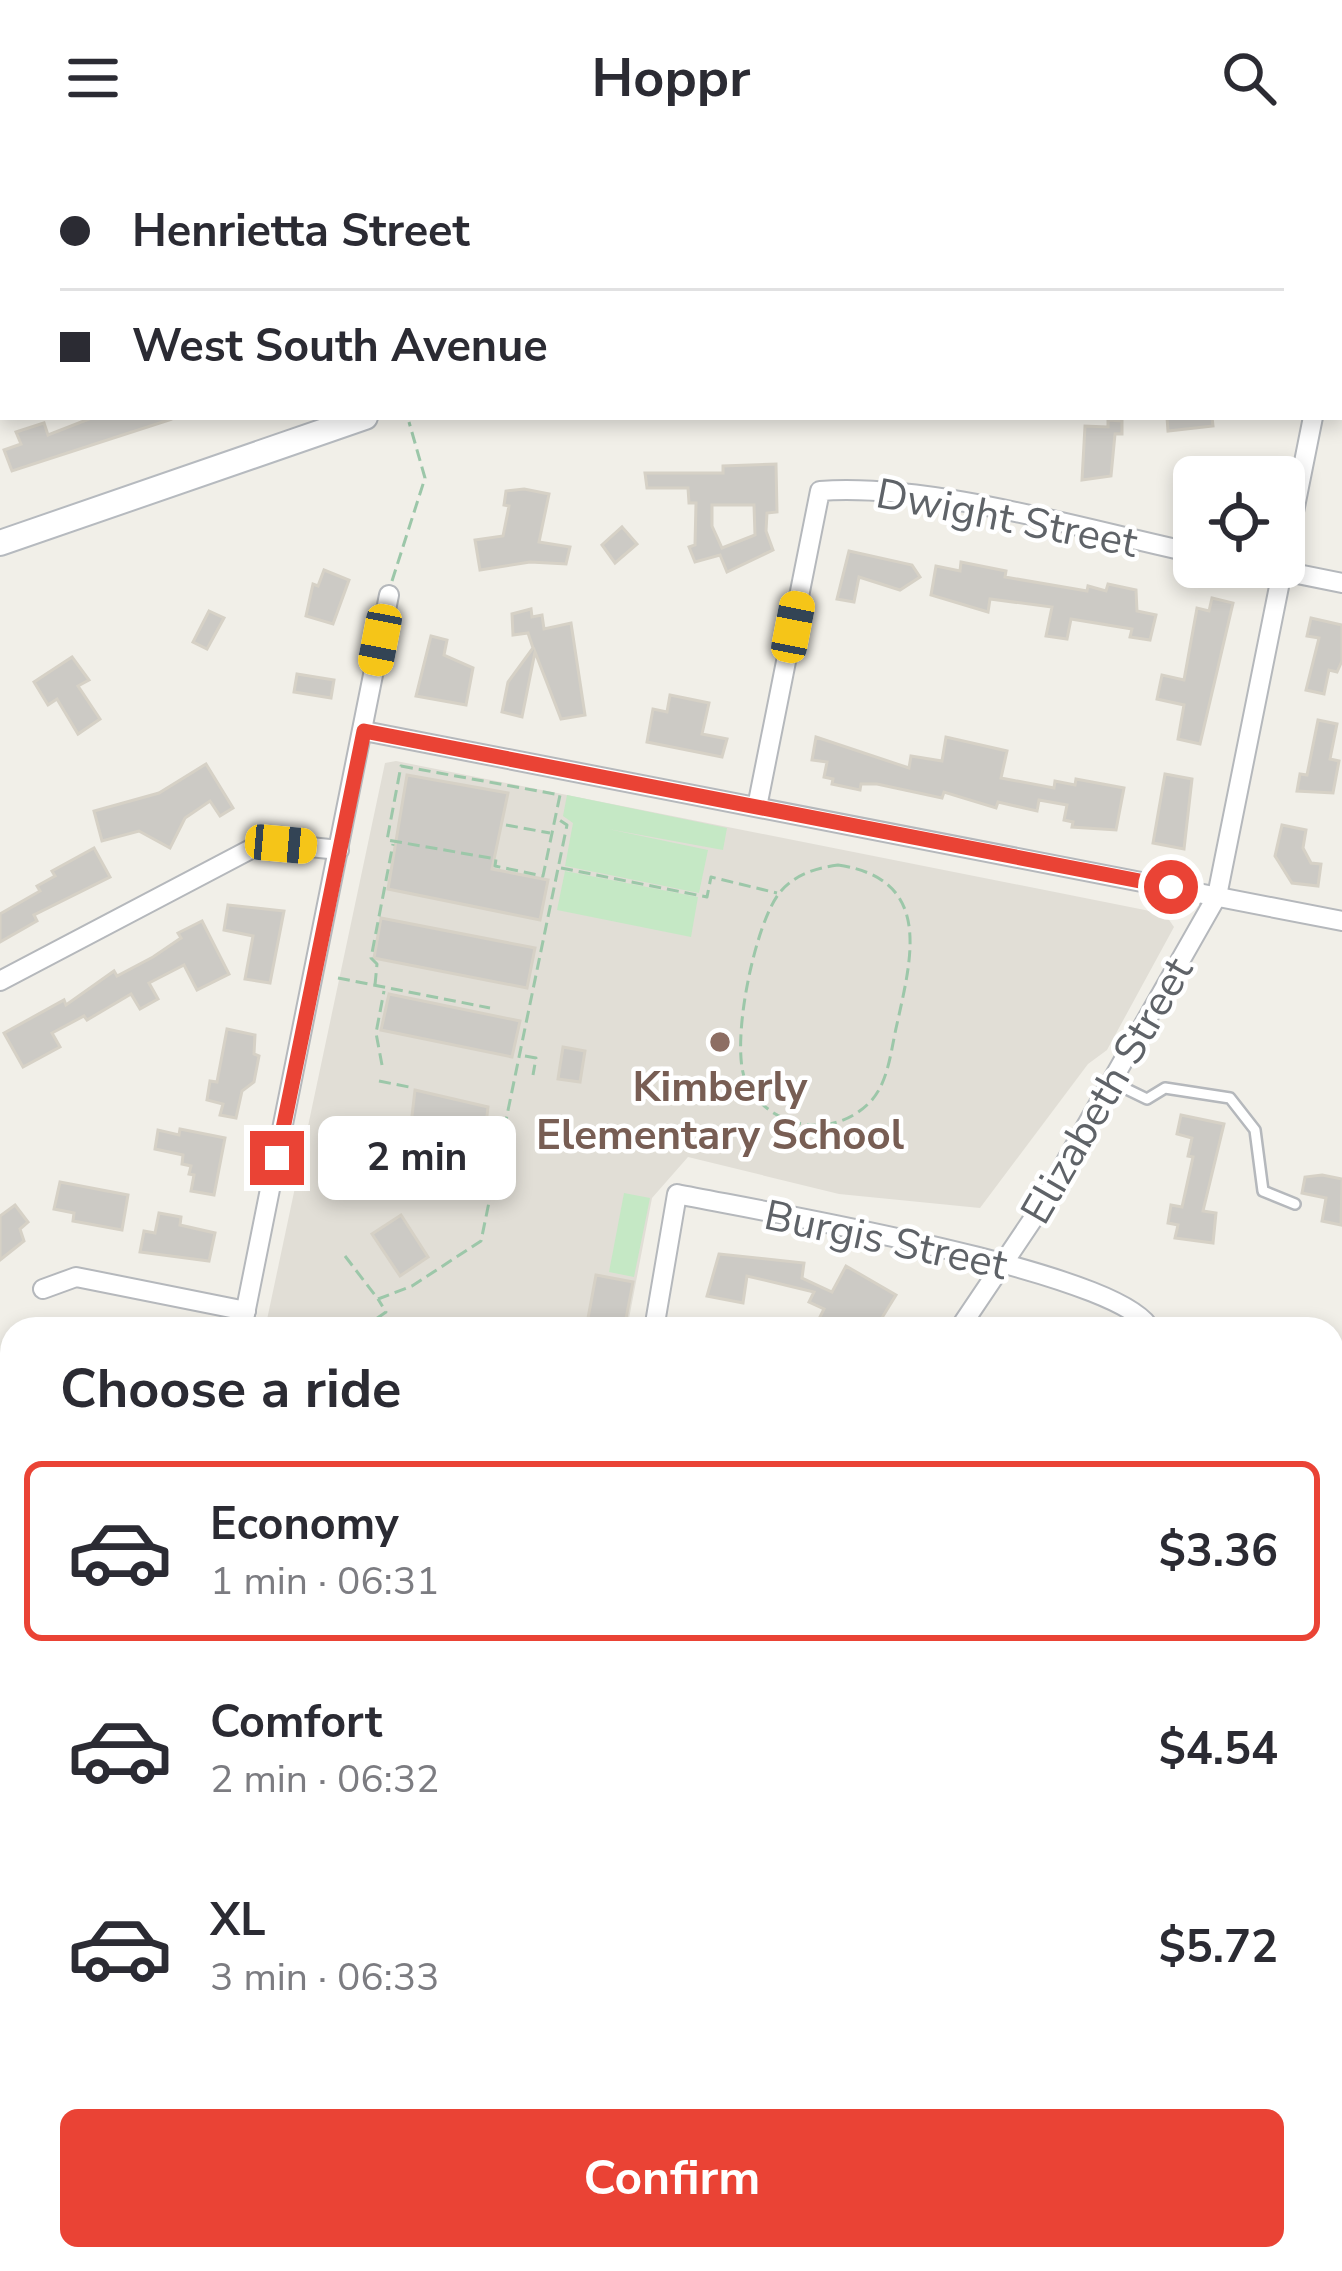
<!DOCTYPE html>
<html lang="en">
<head>
<meta charset="utf-8">
<style>
	body { margin:0; font-family:"Nunito Sans",sans-serif; background:#f2f2f3; color:#2b2b33; height:100vh; display:flex; flex-direction:column; font-size:45px; white-space:nowrap }
	* { box-sizing:border-box; margin:0 }
	p { font-size:39px; color:#7c7c81 }
	.icon { flex:none; width:66px; height:66px; fill:none; stroke:currentColor; stroke-width:2; stroke-linecap:round; stroke-linejoin:round }
	.map { position:relative; flex:1; overflow:hidden }
	.details { position:absolute; left:0px; top:1161px; width:1344px; height:954px; display:flex; flex-direction:column; background:#fff; border-radius:36px 36px 0 0; box-shadow:0 6px 18px #0003 }
	.details>* { flex:none }
	.banner { position:absolute; left:0px; top:0px; width:1344px; height:264px; box-shadow:0 6px 18px #0003; display:grid; align-content:center; height:264px; padding:0 60px; background:#fff }
	.tools { position:absolute; left:1173px; top:300px; display:grid; gap:24px }
	.tools a { display:grid; place-items:center; width:132px; height:132px; border-radius:18px; background:#fff; box-shadow:0 6px 18px #0003; font-size:60px }
	.end { position:absolute; width:54px; height:54px; margin:-27px; border:15px solid #ea4335; background:#fff; box-shadow:0 0 0 6px #fff }
	.from { border-radius:50% }
	.bubble { position:absolute; height:84px; border-radius:18px; background:#fff; box-shadow:0 6px 18px #0003; font-size:39px; font-weight:700; line-height:84px; text-align:center }
	.car { position:absolute; width:36px; height:72px; margin:-36px -18px; border-radius:15px; box-shadow:0 0 9px 3px #0007; background:linear-gradient(#f5c518 24%,#345 0 40%,#f5c518 0 76%,#345 0 86%,#f5c518 0) }
	.banner b { display:flex; align-items:center; gap:42px; height:114px; font-size:45px }
	.banner b+b { border-top:3px solid #e1e1e2 }
	.banner i { width:30px; height:30px; background:#2b2b33 }
	ul { padding:0; list-style:none }
	li { display:flex; align-items:center; gap:36px; height:180px; margin:0 24px 18px; padding:0 36px; border:6px solid transparent; border-radius:18px }
	li div { flex:1 }
	li b { display:block; font-size:45px }
	li em { font-style:normal; font-weight:700 }
	li.current { border-color:#ea4335 }
	li>.icon { width:108px; height:108px; stroke-width:1.5 }
	h2 { padding:0 60px; font-size:54px; line-height:144px }
	.primary-button { display:flex; gap:24px; margin-top:auto; padding:24px 60px }
	.primary-button a { flex:1; height:138px; border-radius:18px; background:#ea4335; color:#fff; font-size:48px; font-weight:700; line-height:138px; text-align:center }
	header { display:flex; justify-content:space-between; align-items:center; height:156px; padding:0 60px; background:#fff; font-size:54px; font-weight:700 }
	.map>svg:first-child { display:block }
	.education { fill:#e1ded6 }
	.green { fill:#c5e8c5 }
	.building { fill:#cccac5; stroke:#d6d1c6; stroke-width:3; fill-rule:evenodd }
	.lines { fill:none; stroke-linecap:round; stroke-linejoin:round }
	.lane-casing { stroke:#b5b8bc; stroke-width:14 }
	.street-casing { stroke:#b5b8bc; stroke-width:22 }
	.secondary-casing { stroke:#b6babf; stroke-width:28 }
	.path { stroke:#9cc7a9; stroke-width:3; stroke-dasharray:12 6; stroke-linecap:butt }
	.lane { stroke:#fff; stroke-width:9 }
	.street { stroke:#fff; stroke-width:18 }
	.secondary { stroke:#fff; stroke-width:24 }
	.route { stroke:#ea4335; stroke-width:15 }
	.education-dot { fill:#8d6e63; stroke:#fff; stroke-width:4.5 }
	.labels { text-anchor:middle; stroke-width:9; stroke-linejoin:round; paint-order:stroke }
	.street-label { font-size:42px; fill:#5f6368; stroke:#fff }
	.education-label { font-size:42px; font-weight:bold; fill:#785e54; stroke:#fff }
</style>
</head>
<body>
<header><svg class="icon" aria-label="menu" viewBox="0 0 24 24"><path d="M4 6h16M4 12h16M4 18h16"/></svg>Hoppr<svg class="icon" aria-label="search" viewBox="0 0 24 24"><circle cx="10" cy="10" r="6"/><path d="M15 15l6 6"/></svg></header>
<div class="map">
<svg width="1342" height="2115" viewBox="0 0 1342 2115">
	<rect width="100%" height="100%" fill="#f1efe8"/>
	<polygon class="education" points="396,605 1165,758 1174,771 1107,894 1088,908 980,1052 839,1038 688,1001 652,1042 627,1173 265,1173 385,607"/>
	<g class="green">
		<polygon points="567,639 727,672 723,694 608,673 708,694 699,737 565,710 573,667 563,660"/>
		<polygon points="565,715 698,741 691,781 557,754"/>
		<polygon points="624,1037 650,1042 634,1121 609,1116"/>
	</g>
	<g class="building">
		<polygon points="94,261 172,263 12,315 4,294 21,288 16,276 44,267 48,279"/>
		<polygon points="1167,261 1212,261 1213,270 1168,275"/>
		<polygon points="1108,264 1122,265 1122,278 1115,278 1111,320 1082,324 1085,270 1108,271"/>
		<path d="M 776,308 L 777,356 L 767,357 L 766,375 L 773,394 L 727,416 L 720,399 L 695,406 L 689,391 L 695,389 L 696,347 L 689,347 L 688,332 L 647,332 L 645,317 L 723,317 L 723,310 ZM 712,349 L 754,349 L 755,379 L 722,392 L 712,370 Z"/>
		<polygon points="524,333 549,338 539,386 570,391 566,408 530,406 480,414 475,384 503,380 509,350 504,349 506,335"/>
		<polygon points="622,371 637,388 615,407 602,389"/>
		<polygon points="849,395 912,409 920,421 900,434 859,421 854,446 837,443"/>
		<polygon points="961,406 1006,415 1005,421 1087,435 1088,430 1106,435 1108,428 1136,434 1137,455 1156,459 1150,484 1130,481 1132,473 1071,463 1067,483 1046,480 1052,451 990,443 988,456 931,439 936,410 960,415"/>
		<polygon points="324,414 349,424 333,468 306,460 313,428 318,430"/>
		<polygon points="1212,442 1233,447 1200,588 1178,583 1184,549 1157,543 1162,519 1184,524 1197,452 1209,455"/>
		<polygon points="531,453 532,461 542,459 544,473 571,467 585,559 561,563 535,496 522,561 502,556 508,526 533,492 528,477 513,479 512,458"/>
		<polygon points="209,455 224,462 207,493 193,486"/>
		<polygon points="1311,462 1342,469 1342,505 1337,516 1329,514 1324,538 1306,534 1319,482 1307,480"/>
		<polygon points="431,480 447,484 444,499 473,512 466,549 416,540"/>
		<polygon points="72,501 89,524 78,530 100,563 78,578 57,543 48,549 34,526"/>
		<polygon points="297,518 334,524 331,542 294,536"/>
		<polygon points="670,539 709,547 702,578 727,583 722,601 647,586 653,553 667,556"/>
		<polygon points="1318,564 1337,568 1330,603 1339,605 1333,637 1297,635 1300,618 1307,619"/>
		<polygon points="816,581 909,612 911,600 942,605 946,581 1007,595 1001,622 1054,632 1055,625 1075,629 1076,623 1124,632 1116,674 1072,671 1073,666 1064,664 1067,649 1039,644 1037,655 998,646 996,652 944,636 942,642 877,628 861,628 860,634 832,628 833,623 824,621 827,606 812,604"/>
		<polygon points="206,608 233,652 220,660 210,645 185,662 170,692 139,675 102,685 94,655 159,637"/>
		<polygon points="1165,618 1192,623 1184,693 1153,687"/>
		<polygon points="407,619 508,637 492,713 548,724 540,764 388,733"/>
		<polygon points="1282,669 1306,674 1303,692 1311,707 1321,708 1318,730 1292,727 1275,700"/>
		<polygon points="94,692 110,721 34,759 37,765 0,786 0,758 40,735 37,730 55,720 52,715"/>
		<polygon points="228,749 284,755 270,827 245,823 253,780 224,774"/>
		<polygon points="381,762 535,792 527,832 374,802"/>
		<polygon points="202,765 229,818 197,834 184,809 149,827 158,843 140,853 131,838 87,864 84,860 52,877 60,891 23,911 4,877 64,844 66,849 114,815 117,820 153,801 181,782 178,777"/>
		<polygon points="389,838 520,865 512,901 381,874"/>
		<polygon points="227,873 255,879 254,898 259,900 254,926 242,935 236,962 220,959 223,948 207,944 210,925 217,926"/>
		<polygon points="563,891 585,895 580,926 558,923"/>
		<polygon points="415,934 488,951 481,1012 408,994"/>
		<polygon points="1181,959 1224,968 1203,1055 1216,1057 1213,1087 1175,1082 1178,1069 1168,1067 1171,1049 1182,1051 1193,1001 1188,1000 1192,982 1177,978"/>
		<polygon points="180,973 225,982 214,1039 191,1035 194,1019 189,1018 191,1010 182,1008 183,999 155,993 158,974 179,979"/>
		<polygon points="1322,1019 1342,1023 1341,1069 1322,1065 1326,1042 1302,1037 1305,1021"/>
		<polygon points="60,1026 128,1039 122,1074 73,1065 74,1057 54,1053"/>
		<polygon points="15,1049 28,1066 20,1073 24,1085 0,1104 0,1060"/>
		<polygon points="159,1057 181,1061 180,1069 215,1077 209,1105 140,1096 144,1075 155,1077"/>
		<polygon points="401,1059 428,1101 400,1120 372,1078"/>
		<polygon points="719,1098 804,1107 802,1122 832,1136 846,1110 896,1139 875,1173 814,1173 824,1153 809,1146 814,1136 747,1120 743,1147 707,1140"/>
		<polygon points="596,1119 633,1126 624,1173 586,1173"/>
	</g>
	<g class="lines">
		<defs>
			<polyline id="lane" points="1112,926 1147,943 1165,932 1230,942 1255,974 1263,1035 1295,1048"/>
			<g id="street">
				<polyline points="476,3 477,0"/>
				<polyline points="1341,124 1342,122"/>
				<polyline points="1263,411 1342,427"/>
				<polyline points="364,575 1342,765"/>
				<path d="M 757,651 L 820,335 C 932,327 1082,373 1194,397"/>
				<polyline points="0,825 251,693 281,688 339,694"/>
				<polyline points="43,1133 76,1121 246,1155"/>
				<polyline points="242,1173 389,439"/>
				<path d="M 654,1173 L 677,1038 C 754,1054 1123,1115 1150,1173"/>
				<polyline points="959,1173 1035,1060 1217,740 1313,261"/>
				<polyline points="0,1444 12,1447"/>
				<polyline points="1332,1683 1342,1677"/>
				<polyline points="0,1867 12,1862"/>
				<polyline points="952,2103 952,2115"/>
				<polyline points="316,2115 324,2103"/>
				<polyline points="1168,2115 1170,2103"/>
			</g>
			<g id="secondary">
				<polyline points="1341,98 1342,98"/>
				<polyline points="0,387 365,261"/>
			</g>
		</defs>
		<use href="#lane" class="lane-casing"/>
		<use href="#street" class="street-casing"/>
		<use href="#secondary" class="secondary-casing"/>
		<g class="path">
			<polyline points="392,425 425,322 409,266"/>
			<polygon points="401,610 560,639 543,720 495,710 496,703 387,684"/>
			<polyline points="506,669 550,677"/>
			<path d="M 838,709 C 933,723 912,800 897,868 C 891,893 889,925 871,945 C 835,984 771,974 747,928 C 728,894 755,764 781,735 C 796,718 816,712 838,709 Z"/>
			<polyline points="561,712 707,741 711,721 777,737"/>
			<polyline points="338,822 490,852"/>
			<polyline points="375,829 377,808 371,802 393,688"/>
			<polyline points="525,900 536,902 533,919"/>
			<polyline points="382,909 376,877 384,835"/>
			<polyline points="379,925 414,932"/>
			<polyline points="345,1100 378,1143 412,1130 481,1085 567,669 555,661"/>
			<polyline points="362,1173 386,1156 378,1143"/>
		</g>
		<use href="#lane" class="lane"/>
		<use href="#street" class="street"/>
		<use href="#secondary" class="secondary"/>
	</g>
	<g class="lines">
		<polyline class="route" points="277,1002 364,575 1171,731"/>
	</g>
	<circle class="education-dot" cx="720" cy="886" r="12"/>
	<g class="labels">
		<g class="street-label">
			<text transform="translate(1007 361) rotate(11)" y="15">Dwight Street</text>
			<text transform="translate(1106 934) rotate(-60)" y="15">Elizabeth Street</text>
			<text transform="translate(886 1083) rotate(12)" y="15">Burgis Street</text>
		</g>
		<g class="education-label">
			<text x="720" y="945">Kimberly<tspan x="720" dy="48">Elementary School</tspan></text>
		</g>
	</g>
</svg>
<div class="tools">
<a><svg class="icon" aria-label="locate" viewBox="0 0 24 24"><circle cx="12" cy="12" r="6"/><path d="M12 2v4M12 18v4M2 12h4M18 12h4"/></svg></a>
</div>
<i class="end from" style="left:1171px;top:731px"></i>
<i class="end" style="left:277px;top:1002px"></i>
<div class="bubble" style="left:318px;top:960px;width:198px">2 min</div>
<i class="car" style="left:793px;top:471px;rotate:11deg"></i>
<i class="car" style="left:380px;top:484px;rotate:191deg"></i>
<i class="car" style="left:281px;top:688px;rotate:95deg"></i>
<div class="banner">
<b><i class="from"></i>Henrietta Street</b>
<b><i></i>West South Avenue</b>
</div>
<section class="details">
<h2>Choose a ride</h2>
<ul>
<li class="current"><svg class="icon" aria-label="car" viewBox="0 0 24 24"><path d="M5 17H2v-5l4-1 3-4h7l3 4 3 1v5h-3M9 17h6M6 11h13"/><circle cx="7" cy="17" r="2"/><circle cx="17" cy="17" r="2"/></svg><div><b>Economy</b><p>1 min · 06:31</p></div><em>$3.36</em></li>
<li><svg class="icon" aria-label="car" viewBox="0 0 24 24"><path d="M5 17H2v-5l4-1 3-4h7l3 4 3 1v5h-3M9 17h6M6 11h13"/><circle cx="7" cy="17" r="2"/><circle cx="17" cy="17" r="2"/></svg><div><b>Comfort</b><p>2 min · 06:32</p></div><em>$4.54</em></li>
<li><svg class="icon" aria-label="car" viewBox="0 0 24 24"><path d="M5 17H2v-5l4-1 3-4h7l3 4 3 1v5h-3M9 17h6M6 11h13"/><circle cx="7" cy="17" r="2"/><circle cx="17" cy="17" r="2"/></svg><div><b>XL</b><p>3 min · 06:33</p></div><em>$5.72</em></li>
</ul>
<div class="primary-button"><a>Confirm</a></div>
</section>
</div>
</body>
</html>
